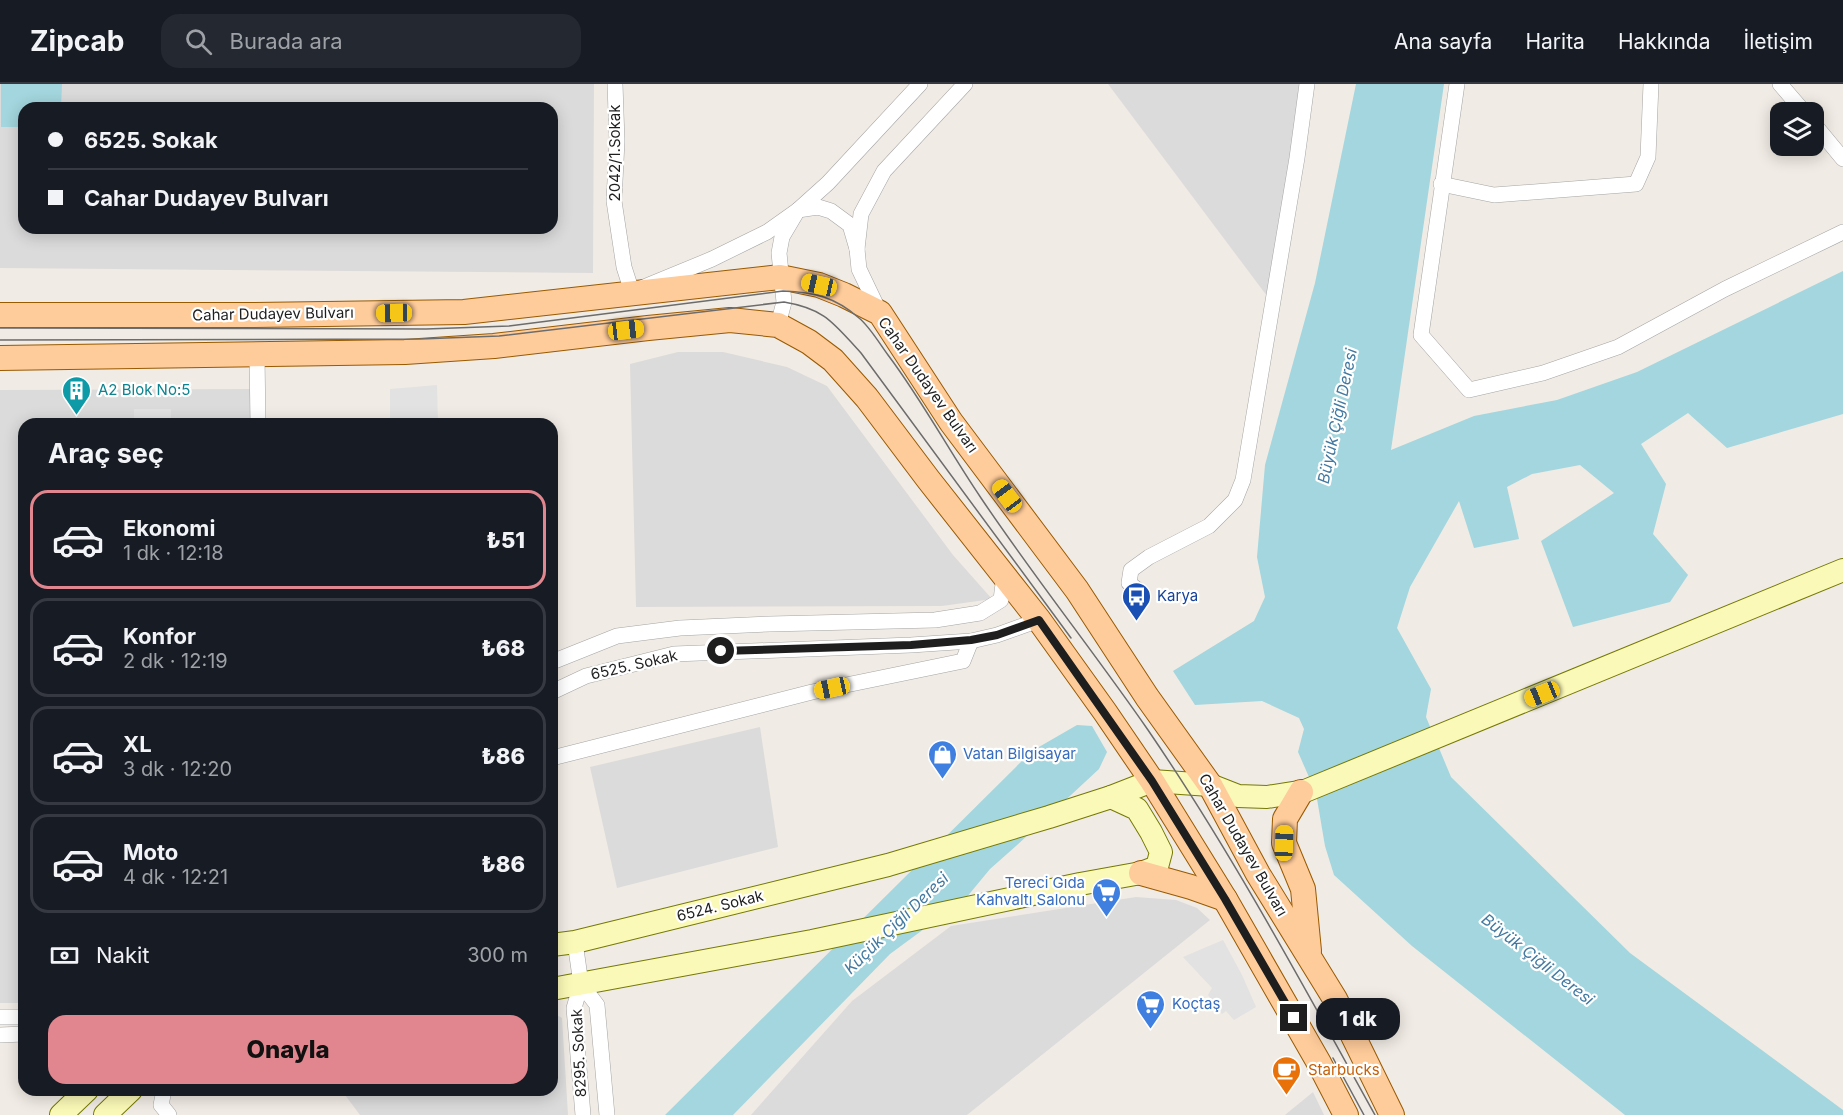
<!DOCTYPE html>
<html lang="tr">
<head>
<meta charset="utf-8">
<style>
	body { margin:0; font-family:Inter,sans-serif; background:#242831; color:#f1f3f6; height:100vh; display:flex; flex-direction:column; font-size:22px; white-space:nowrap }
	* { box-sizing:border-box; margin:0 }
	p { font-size:20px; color:#9ea1a6 }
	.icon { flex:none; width:33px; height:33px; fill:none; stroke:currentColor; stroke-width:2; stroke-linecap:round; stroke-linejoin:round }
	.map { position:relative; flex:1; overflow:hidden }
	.side { position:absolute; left:18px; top:334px; width:540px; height:678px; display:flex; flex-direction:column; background:#171b24; border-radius:18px; box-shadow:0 3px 15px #0003 }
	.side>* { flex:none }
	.top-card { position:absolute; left:18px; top:18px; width:540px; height:132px; border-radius:18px; box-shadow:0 3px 15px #0003; display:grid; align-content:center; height:132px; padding:0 30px; background:#171b24 }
	.controls { position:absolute; left:1770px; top:18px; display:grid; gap:12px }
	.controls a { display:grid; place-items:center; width:54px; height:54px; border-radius:12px; background:#171b24; box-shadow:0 3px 15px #0003; font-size:30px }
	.end { position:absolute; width:27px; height:27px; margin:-14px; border:8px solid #1e1e1e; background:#fff; box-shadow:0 0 0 3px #fff }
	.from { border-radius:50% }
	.bubble { position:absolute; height:42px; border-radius:18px; background:#171b24; box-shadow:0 3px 15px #0003; font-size:20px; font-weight:800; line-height:42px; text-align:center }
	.car { position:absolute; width:18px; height:36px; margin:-18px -9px; border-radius:8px; box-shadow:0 0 4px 2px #0007; background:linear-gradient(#f5c518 24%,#345 0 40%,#f5c518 0 76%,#345 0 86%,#f5c518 0) }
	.top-card b { display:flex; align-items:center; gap:21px; height:57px; font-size:22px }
	.top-card b+b { border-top:2px solid #363941 }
	.top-card i { width:15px; height:15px; background:#f1f3f6 }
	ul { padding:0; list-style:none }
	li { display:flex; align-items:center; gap:18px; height:99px; margin:0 12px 9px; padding:0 18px; border:3px solid #363941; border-radius:18px }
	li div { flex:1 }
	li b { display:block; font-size:22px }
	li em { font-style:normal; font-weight:800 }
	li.active { border-color:#e1868e }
	li>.icon { width:54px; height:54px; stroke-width:1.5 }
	h2 { padding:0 30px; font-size:27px; line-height:72px }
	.pay { display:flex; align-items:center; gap:15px; height:66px; padding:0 30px; font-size:22px }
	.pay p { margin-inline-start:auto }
	.button { display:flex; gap:12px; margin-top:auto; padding:12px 30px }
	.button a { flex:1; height:69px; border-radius:18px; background:#e1868e; color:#111; font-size:24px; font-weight:800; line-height:69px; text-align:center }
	header { display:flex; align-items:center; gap:36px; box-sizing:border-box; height:84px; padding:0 30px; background:#171b24; border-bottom:2px solid #363941 }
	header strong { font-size:28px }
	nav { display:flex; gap:33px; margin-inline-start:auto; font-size:21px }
	.search { width:420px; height:54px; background:#242831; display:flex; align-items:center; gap:15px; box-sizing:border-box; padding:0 21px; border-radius:18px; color:#9ea1a6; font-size:22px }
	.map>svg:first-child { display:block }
	.residential { fill:#dcdbdb; fill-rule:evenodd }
	.parking { fill:#e2e2e2 }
	.water { fill:#a3d6de }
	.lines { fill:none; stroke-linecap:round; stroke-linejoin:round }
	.street-casing { stroke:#a5a5a5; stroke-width:16 }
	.secondary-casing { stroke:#757902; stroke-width:24 }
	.primary-casing { stroke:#995a00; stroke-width:26 }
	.street { stroke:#fff; stroke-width:15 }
	.secondary { stroke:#fbf9b7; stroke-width:22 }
	.primary { stroke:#fecb9a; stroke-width:24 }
	.tram { stroke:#6c6c6c; stroke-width:1.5 }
	.route { stroke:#1e1e1e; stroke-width:8 }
	.labels { text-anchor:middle; stroke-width:4.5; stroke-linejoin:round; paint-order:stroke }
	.street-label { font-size:15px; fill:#1e1e1e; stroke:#fff }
	.culture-label { font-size:15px; fill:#0d838f; stroke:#fff; text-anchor:start }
	.transit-label { font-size:15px; fill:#164399; stroke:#fff; text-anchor:start }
	.shop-label { font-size:15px; fill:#366cbe; stroke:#fff; text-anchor:start }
	.food-label { font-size:15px; fill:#c56008; stroke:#fff; text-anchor:start }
	.water-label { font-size:16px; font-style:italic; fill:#4279a1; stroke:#fff }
</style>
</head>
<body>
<header>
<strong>Zipcab</strong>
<div class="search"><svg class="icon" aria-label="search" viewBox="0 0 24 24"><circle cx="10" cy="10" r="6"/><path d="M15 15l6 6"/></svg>Burada ara</div>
<nav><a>Ana sayfa</a><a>Harita</a><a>Hakkında</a><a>İletişim</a></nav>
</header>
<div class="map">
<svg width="1843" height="1031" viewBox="0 0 1843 1031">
	<rect width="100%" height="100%" fill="#f0ebe4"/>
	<g class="residential">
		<path d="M 0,0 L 594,0 L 593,189 L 0,184 ZM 24,24 L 552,24 L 552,144 L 24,144 Z"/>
		<polygon points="1108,0 1302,0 1267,212"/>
		<polygon points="678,268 723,268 787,283 827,302 953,471 992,515 942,522 636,523 630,280"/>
		<polygon points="251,305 251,340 24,340 24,919 0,919 0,306"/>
		<polygon points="760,643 778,763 617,804 590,683"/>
		<polygon points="1136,813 1176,816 1197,824 1210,836 967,1031 751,1031 852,917 951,842"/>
		<polygon points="552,928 562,934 568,1031 360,1031 342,1007 552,1006"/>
		<polygon points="1313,1008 1324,1031 1285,1031"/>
	</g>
	<g class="parking">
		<polygon points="437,301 438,340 390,340 390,305"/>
		<rect x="134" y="325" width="37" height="15"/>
		<polygon points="1223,856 1242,891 1256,923 1234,936 1226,927 1222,930 1208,911 1212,904 1183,873"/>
	</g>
	<g class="water">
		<polygon points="1,0 62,0 61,24 24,24 24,43 1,43"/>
		<polygon points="1356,0 1444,0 1391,366 1474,332 1557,316 1637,288 1843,187 1843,330 1727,364 1688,329 1641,360 1666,400 1653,450 1688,491 1670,518 1573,543 1541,457 1614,409 1580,381 1532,390 1507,403 1519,455 1474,464 1459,417 1410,503 1397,544 1431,605 1426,633 1451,693 1630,869 1843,1026 1843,1031 1625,1031 1412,862 1334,791 1325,762 1316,709 1298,668 1304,645 1299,634 1262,617 1195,621 1173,587 1254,537 1265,513 1257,473 1265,381 1315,199"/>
		<polygon points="1077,641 1092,642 1107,668 1099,685 1016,762 990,785 966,814 890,870 733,1031 665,1031 1032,667"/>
	</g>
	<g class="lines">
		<defs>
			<g id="street">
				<polyline points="615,0 617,57 614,117 624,183 632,208 712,175 767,148 798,126 818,123 831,127 850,141 857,165"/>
				<polyline points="1457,0 1421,251 1469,306 1543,289 1618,263 1725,205 1843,148"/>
				<polyline points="1780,0 1804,28"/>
				<polyline points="1814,40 1843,75"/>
				<polyline points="1441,100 1494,111 1636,100 1648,73 1651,0"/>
				<polyline points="880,229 859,185 857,165 861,130 884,87 965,0"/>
				<polyline points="778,241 784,218 779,169 782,153 798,126 828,99 920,0"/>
				<polyline points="257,271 258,340"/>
				<polyline points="1139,507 1129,499 1131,486 1149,473 1209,442 1235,416 1243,396 1297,74 1307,0"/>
				<polyline points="552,578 617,552 680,544 770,540 935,536 980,529 1001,516 1004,492"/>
				<polyline points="552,608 586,592 674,570 911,561 971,557 997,551 1039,536"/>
				<polyline points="552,674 812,608 963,577 971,557"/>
				<polyline points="575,858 581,900 574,924 583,1031"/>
				<polyline points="581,900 597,921 607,1031"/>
				<polyline points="0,933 24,933"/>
				<polyline points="0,951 24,950"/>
				<polyline points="164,1006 161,1021 169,1031"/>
			</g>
			<g id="secondary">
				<polyline points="552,861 575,858 888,781 1049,733 1111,713 1152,697 1210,701 1238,712 1267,713 1305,707 1843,486"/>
				<polyline points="552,905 812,857 1080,800 1141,789 1157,783 1161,768 1151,748 1137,725 1111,713"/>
				<polyline points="61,1031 87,1006"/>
				<polyline points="105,1031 131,1006"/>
			</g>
			<g id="primary">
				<polyline points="0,231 255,231 464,228 780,193 819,201 844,211 880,229 951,338 1077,506 1147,613 1210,701 1258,790 1335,915 1392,1031"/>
				<polyline points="0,274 405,268 494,262 648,244 730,236 778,241 809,258 833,276 867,314 928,395 1039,536 1105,628 1152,697 1225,815 1319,979 1346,1031"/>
				<polyline points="1301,708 1285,735 1284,759 1303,805 1309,867"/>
				<polyline points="1141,789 1191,803 1225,815"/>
			</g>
		</defs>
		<use href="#street" class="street-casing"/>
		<use href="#secondary" class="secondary-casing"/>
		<use href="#primary" class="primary-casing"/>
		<use href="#street" class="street"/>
		<use href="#secondary" class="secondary"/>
		<use href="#primary" class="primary"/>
		<g class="tram">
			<path d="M 0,244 L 426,245 L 509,242 L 783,207 C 814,208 835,213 859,234 C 870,243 879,259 888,271 C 922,316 949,367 981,414 C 1034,493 1094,568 1148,646 C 1232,769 1303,901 1375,1031"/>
			<path d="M 0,256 L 420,255 L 499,252 L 784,218 C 826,225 834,240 861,269 L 1071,554"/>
			<polyline points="1333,974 1364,1031"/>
		</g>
	</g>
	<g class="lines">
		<polyline class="route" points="721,567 911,561 971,556 997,551 1039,536 1152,697 1225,815 1294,934"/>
	</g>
	<defs>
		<symbol id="building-pin" viewBox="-11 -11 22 30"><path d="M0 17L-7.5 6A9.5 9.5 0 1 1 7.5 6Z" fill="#0f9aa8" stroke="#fff"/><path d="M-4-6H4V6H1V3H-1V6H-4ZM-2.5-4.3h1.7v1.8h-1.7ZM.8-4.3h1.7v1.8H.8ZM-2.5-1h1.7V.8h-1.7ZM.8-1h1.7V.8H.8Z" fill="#fff"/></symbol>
		<symbol id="bus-pin" viewBox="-11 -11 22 30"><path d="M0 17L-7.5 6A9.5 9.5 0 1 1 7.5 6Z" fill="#1a4fb4" stroke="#fff"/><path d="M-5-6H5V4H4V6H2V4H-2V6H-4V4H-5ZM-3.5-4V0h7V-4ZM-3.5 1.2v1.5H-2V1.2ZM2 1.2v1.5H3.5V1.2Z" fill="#fff"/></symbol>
		<symbol id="shop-pin" viewBox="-11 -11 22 30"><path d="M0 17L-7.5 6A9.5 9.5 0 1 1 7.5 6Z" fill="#3f7fe0" stroke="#fff"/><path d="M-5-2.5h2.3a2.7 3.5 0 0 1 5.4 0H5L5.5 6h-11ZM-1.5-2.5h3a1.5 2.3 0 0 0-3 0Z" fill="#fff"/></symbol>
		<symbol id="supermarket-pin" viewBox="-11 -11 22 30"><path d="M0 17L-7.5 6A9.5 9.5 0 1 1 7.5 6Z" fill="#3f7fe0" stroke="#fff"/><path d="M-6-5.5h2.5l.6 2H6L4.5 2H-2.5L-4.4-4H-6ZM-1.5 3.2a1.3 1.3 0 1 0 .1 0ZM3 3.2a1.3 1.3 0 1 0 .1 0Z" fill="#fff"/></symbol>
		<symbol id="cafe-pin" viewBox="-11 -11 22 30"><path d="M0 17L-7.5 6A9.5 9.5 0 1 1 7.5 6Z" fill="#e8710a" stroke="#fff"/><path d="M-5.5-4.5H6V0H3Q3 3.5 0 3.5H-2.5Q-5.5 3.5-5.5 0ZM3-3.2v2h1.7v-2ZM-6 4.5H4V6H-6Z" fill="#fff"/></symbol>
	</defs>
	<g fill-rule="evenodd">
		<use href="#building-pin" x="60" y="290" width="33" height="45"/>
		<use href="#bus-pin" x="1120" y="496" width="33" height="45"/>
		<use href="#shop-pin" x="926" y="654" width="33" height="45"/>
		<use href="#supermarket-pin" x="1090" y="792" width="33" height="45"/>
		<use href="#supermarket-pin" x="1134" y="904" width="33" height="45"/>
		<use href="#cafe-pin" x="1270" y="970" width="33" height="45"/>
	</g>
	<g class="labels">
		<g class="street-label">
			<text transform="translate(615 69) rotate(-90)" y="5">2042/1.Sokak</text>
			<text transform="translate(273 230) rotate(-1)" y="5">Cahar Dudayev Bulvarı</text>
			<text transform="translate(928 301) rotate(55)" y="5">Cahar Dudayev Bulvarı</text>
			<text transform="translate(634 581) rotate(-13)" y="5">6525. Sokak</text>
			<text transform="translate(1243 761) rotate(60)" y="5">Cahar Dudayev Bulvarı</text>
			<text transform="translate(720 822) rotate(-14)" y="5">6524. Sokak</text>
			<text transform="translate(579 969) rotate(-93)" y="5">8295. Sokak</text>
		</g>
		<g class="culture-label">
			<text x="98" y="311">A2 Blok No:5</text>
		</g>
		<g class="transit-label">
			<text x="1157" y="517">Karya</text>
		</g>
		<g class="shop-label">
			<text x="963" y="675">Vatan Bilgisayar</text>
			<text x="1085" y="804" text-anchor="end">Tereci Gıda<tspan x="1085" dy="17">Kahvaltı Salonu</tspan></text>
			<text x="1172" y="925">Koçtaş</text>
		</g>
		<g class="food-label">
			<text x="1308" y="991">Starbucks</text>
		</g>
		<g class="water-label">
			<text transform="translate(1337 332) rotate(-78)" y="6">Büyük Çiğli Deresi</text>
			<text transform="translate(896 839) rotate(-44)" y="6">Küçük Çiğli Deresi</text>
			<text transform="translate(1538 875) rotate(38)" y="6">Büyük Çiğli Deresi</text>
		</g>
	</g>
</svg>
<div class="controls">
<a><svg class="icon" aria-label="layers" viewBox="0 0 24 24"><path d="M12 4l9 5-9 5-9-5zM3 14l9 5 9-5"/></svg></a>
</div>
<i class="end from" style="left:721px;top:567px"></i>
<i class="end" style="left:1294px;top:934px"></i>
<div class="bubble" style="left:1316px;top:914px;width:84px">1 dk</div>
<i class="car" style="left:819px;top:201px;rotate:283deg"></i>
<i class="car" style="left:394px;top:229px;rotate:269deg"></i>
<i class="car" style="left:626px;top:246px;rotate:83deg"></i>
<i class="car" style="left:1007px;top:412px;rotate:323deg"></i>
<i class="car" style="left:832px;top:604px;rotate:258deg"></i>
<i class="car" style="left:1542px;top:610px;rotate:248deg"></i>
<i class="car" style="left:1284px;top:759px;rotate:2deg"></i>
<div class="top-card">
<b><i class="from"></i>6525. Sokak</b>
<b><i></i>Cahar Dudayev Bulvarı</b>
</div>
<section class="side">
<h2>Araç seç</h2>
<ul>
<li class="active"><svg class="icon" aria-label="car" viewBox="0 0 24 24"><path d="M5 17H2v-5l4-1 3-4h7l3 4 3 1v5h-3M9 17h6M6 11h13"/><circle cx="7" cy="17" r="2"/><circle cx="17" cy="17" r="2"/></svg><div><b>Ekonomi</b><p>1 dk · 12:18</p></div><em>₺51</em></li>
<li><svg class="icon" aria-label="car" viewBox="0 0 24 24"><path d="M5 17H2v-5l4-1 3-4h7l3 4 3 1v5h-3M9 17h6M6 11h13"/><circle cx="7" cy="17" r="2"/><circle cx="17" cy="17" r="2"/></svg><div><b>Konfor</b><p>2 dk · 12:19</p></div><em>₺68</em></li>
<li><svg class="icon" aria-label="car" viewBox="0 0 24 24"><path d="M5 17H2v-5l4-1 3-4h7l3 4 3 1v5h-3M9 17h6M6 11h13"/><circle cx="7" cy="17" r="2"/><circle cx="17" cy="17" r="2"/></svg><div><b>XL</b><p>3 dk · 12:20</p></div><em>₺86</em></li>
<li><svg class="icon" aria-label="car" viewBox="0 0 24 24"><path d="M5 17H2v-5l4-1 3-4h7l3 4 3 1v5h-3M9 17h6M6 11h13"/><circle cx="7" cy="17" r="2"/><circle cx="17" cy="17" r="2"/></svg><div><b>Moto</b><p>4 dk · 12:21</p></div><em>₺86</em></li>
</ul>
<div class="pay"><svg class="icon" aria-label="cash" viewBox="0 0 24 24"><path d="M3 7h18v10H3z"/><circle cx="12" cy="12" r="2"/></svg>Nakit<p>300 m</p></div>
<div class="button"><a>Onayla</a></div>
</section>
</div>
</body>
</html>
